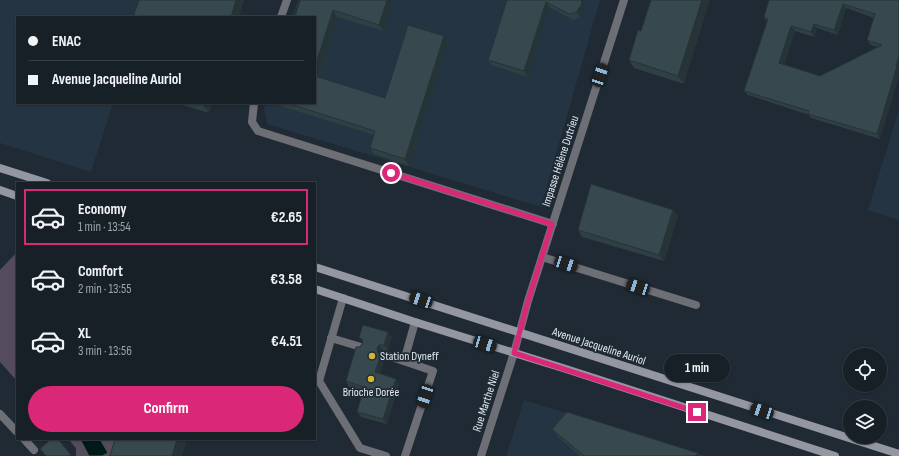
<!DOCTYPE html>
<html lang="en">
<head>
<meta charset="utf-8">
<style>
	body { margin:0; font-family:"Sofia Sans Condensed",sans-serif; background:#242d33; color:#f1f3f6; height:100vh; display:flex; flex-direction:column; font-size:15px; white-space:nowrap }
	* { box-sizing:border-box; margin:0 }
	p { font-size:13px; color:#9ea3a7 }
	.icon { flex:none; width:22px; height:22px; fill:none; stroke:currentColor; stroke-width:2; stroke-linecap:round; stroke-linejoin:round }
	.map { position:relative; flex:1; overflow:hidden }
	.side { position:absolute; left:16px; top:182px; width:300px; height:258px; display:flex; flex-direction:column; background:#172027; border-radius:0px; box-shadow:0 1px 3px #0004,0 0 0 1px #363e44 }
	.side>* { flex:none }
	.guide { position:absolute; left:16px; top:16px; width:300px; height:88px; border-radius:0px; box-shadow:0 1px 3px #0004,0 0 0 1px #363e44; display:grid; align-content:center; height:88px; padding:0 12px; background:#172027 }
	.tools { position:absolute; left:843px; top:348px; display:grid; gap:8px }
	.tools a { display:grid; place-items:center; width:44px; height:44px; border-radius:50%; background:#172027; box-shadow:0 1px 3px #0004,0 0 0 1px #363e44; font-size:20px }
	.end { position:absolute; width:18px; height:18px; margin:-9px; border:5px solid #db2777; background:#fff; box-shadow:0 0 0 2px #fff }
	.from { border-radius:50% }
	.bubble { position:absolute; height:28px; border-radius:14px; background:#172027; box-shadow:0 1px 3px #0004,0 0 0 1px #363e44; font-size:13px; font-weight:700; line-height:28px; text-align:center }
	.car { position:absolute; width:12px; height:24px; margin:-12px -6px; border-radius:5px; box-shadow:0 0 3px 1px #0007; background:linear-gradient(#222 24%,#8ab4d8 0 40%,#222 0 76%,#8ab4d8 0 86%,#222 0) }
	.guide b { display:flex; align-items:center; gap:14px; height:38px; font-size:15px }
	.guide b+b { border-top:1px solid #363e44 }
	.guide i { width:10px; height:10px; background:#f1f3f6 }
	ul { padding:7px 0 0; list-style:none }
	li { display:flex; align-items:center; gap:12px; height:56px; margin:0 8px 6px; padding:0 4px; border:2px solid transparent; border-radius:0px }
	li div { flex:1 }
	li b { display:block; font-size:15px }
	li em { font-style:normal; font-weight:700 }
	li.active { border-color:#db2777 }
	li>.icon { width:36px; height:36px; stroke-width:1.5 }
	.button { display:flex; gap:8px; margin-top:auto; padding:8px 12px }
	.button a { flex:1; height:46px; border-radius:24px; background:#db2777; color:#fff; font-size:16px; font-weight:700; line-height:46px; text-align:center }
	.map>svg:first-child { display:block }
	.built { fill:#243443 }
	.green { fill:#544c5d }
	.water { fill:#001a17; stroke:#445858 }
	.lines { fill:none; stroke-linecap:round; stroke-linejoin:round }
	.service { stroke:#6e6f76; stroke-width:8 }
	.minor { stroke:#6e6f76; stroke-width:8 }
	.secondary { stroke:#9497a2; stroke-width:8 }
	.wall { fill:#2f3f43; fill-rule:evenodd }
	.shaded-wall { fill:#263337 }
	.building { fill:#37494e; stroke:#263337; fill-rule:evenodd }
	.route { stroke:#db2777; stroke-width:5 }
	.poi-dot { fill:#d3b635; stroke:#1f2a34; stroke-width:1.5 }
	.labels { text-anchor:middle; stroke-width:3.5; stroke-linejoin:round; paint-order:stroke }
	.street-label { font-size:12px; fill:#e3eaf1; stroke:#1f2a34 }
	.poi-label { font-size:12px; fill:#e3eaf1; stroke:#1f2a34; text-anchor:start }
</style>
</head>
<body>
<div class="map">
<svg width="899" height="456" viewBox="0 0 899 456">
	<rect width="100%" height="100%" fill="#1f2a34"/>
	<g class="built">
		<polygon points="0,0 244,0 239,17 17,17 17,103 113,103 91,172 0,143"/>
		<polygon points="298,0 600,0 541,207 267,124 264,107 265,103 315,103 315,17 292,17"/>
		<polygon points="899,110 899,220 868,210"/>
		<polygon points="524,400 707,456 506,456"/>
	</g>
	<g class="green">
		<polygon points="17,252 17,381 0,362 0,270"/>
		<polygon points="68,439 125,439 120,456 76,456 76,448"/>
	</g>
	<polygon class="water" points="80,439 100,439 108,453 102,456 89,456"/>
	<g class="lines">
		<g class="service">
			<polyline points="281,17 287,0"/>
			<polyline points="254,103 252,122 258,131 553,224"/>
			<polyline points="542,257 696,305"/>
			<polyline points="343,298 319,381 360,448 386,456"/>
			<polyline points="331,338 361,347"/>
			<polyline points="386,355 433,371 405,456"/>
			<polyline points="404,361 415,322"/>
			<polyline points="0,414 17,432"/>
			<polyline points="24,439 34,450"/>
		</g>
		<polyline class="minor" points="481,456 514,353 528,301 624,0"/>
		<g class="secondary">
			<polyline points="0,168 47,183"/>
			<polyline points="0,190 17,196"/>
			<polyline points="315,267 899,454"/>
			<polyline points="315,289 415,322 566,369 835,456"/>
		</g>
	</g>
	<g class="wall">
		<polygon points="329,0 393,0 384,31 337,17 319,77 385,98 444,36 448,43 409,166 374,154 370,148 374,135 274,104 274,103 315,103"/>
		<polygon points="507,0 586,0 586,5 584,11 580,17 573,20 549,7 528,77 491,65 488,60"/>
		<polygon points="651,0 684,84 634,68 629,60 641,31"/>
		<path d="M 769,0 L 899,0 L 880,139 L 811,118 L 809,115 L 748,95 L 744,91 L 767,22 L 764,17 ZM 846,8 L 874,18 L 867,40 L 871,45 L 877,47 L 820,76 L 784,65 L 795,31 L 814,37 L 817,28 L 838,35 Z"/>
		<polygon points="176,103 212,103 209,113"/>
		<polygon points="678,216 664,261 582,237 578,230"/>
		<polygon points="388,332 392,337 388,350 383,351 381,354 381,355 384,360 380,374 396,379 399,384 387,424 361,417 357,412 363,391 349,387 346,381 362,344 363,341 359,337"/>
		<polygon points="552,429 698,453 700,456 580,456 558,437"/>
	</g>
	<g class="shaded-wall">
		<polygon points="236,0 244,0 239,17 231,17"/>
		<polygon points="387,0 393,0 384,31 379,25"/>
		<polygon points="582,0 586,0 586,5 584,11 580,17 577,12"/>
		<polygon points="702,0 710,0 684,84 678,76"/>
		<polygon points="546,2 549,7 528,77 524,71"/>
		<polygon points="843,4 846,8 838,35 834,30"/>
		<polygon points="333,10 337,17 317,82 315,79 315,67"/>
		<polygon points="814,24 817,28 814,37 811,32"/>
		<polygon points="791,26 795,31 783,68 779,63"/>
		<polygon points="444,36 448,43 409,166 405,159"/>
		<polygon points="899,56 899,77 880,139 877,134"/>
		<polygon points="204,103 212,103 209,113 203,105"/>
		<polygon points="673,210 678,216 664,261 659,255"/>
		<polygon points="388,332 392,337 388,350 384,345"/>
		<polygon points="379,345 383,351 381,354 381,355 384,360 379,378 375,372 378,353 377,348"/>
		<polygon points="396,379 399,384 387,424 383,419"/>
		<polygon points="177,439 187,439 182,456 172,456"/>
		<polygon points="698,453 700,456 695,456"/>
	</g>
	<g class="building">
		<polygon points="139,0 236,0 231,17 133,17"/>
		<polygon points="300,0 387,0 379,25 333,10 315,67 315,17 295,17"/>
		<polygon points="507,0 582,0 581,6 578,9 577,12 569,14 546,2 524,71 488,60"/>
		<polygon points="651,0 702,0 678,76 629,60 638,30 641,31"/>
		<path d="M 769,0 L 899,0 L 899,56 L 896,66 L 897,66 L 877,134 L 808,114 L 809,111 L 744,91 L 768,19 L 764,17 ZM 843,4 L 875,14 L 867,40 L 882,45 L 820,76 L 779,63 L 791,26 L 811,32 L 814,24 L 834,30 Z"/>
		<polygon points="408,25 444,36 405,159 370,148 375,131 287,103 315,103 315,76 385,98"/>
		<polygon points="196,103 204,103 203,105"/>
		<polygon points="591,184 673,210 659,255 578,230"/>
		<polygon points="363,325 388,332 384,345 379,345 377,348 378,353 381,355 375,372 396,379 383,419 357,412 364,387 346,381 356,347 359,347 362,344 363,340 359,337"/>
		<polygon points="567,412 698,453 695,456 584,456 552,429"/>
		<polygon points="51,439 58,439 71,455 69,456 46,456 40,449"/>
		<polygon points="115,439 177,439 172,456 110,456"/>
	</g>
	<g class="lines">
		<polyline class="route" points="391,173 552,224 528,301 514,353 697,412"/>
	</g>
	<g class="poi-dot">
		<circle cx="372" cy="356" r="4"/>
		<circle cx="371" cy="379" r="4"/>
	</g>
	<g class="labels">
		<g class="street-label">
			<text transform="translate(560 161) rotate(-72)" y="4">Impasse Hélène Dutrieu</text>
			<text transform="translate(599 346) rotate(18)" y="4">Avenue Jacqueline Auriol</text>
			<text transform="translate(486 401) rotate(-72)" y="4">Rue Marthe Niel</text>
		</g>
		<g class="poi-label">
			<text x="380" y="360">Station Dyneff</text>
			<text x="371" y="396" text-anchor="middle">Brioche Dorée</text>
		</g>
	</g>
</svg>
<div class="tools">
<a><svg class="icon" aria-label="locate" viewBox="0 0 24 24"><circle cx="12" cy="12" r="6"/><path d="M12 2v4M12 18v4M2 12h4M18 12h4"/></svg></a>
<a><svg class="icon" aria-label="layers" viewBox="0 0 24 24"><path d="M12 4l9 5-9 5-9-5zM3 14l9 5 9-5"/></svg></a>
</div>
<i class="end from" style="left:391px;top:173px"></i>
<i class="end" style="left:697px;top:412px"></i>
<div class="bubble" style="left:664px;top:354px;width:66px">1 min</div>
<i class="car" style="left:600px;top:75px;rotate:18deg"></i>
<i class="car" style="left:566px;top:264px;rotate:108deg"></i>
<i class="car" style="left:638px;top:287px;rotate:288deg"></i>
<i class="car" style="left:421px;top:300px;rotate:288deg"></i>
<i class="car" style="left:485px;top:344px;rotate:107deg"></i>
<i class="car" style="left:425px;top:396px;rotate:198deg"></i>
<i class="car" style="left:762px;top:411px;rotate:288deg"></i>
<div class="guide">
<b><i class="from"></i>ENAC</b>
<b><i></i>Avenue Jacqueline Auriol</b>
</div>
<section class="side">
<ul>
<li class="active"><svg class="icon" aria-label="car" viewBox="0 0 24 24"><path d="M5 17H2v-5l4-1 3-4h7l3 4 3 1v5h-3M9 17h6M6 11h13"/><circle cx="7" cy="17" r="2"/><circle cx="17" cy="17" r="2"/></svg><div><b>Economy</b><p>1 min · 13:54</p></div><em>€2.65</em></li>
<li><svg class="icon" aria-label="car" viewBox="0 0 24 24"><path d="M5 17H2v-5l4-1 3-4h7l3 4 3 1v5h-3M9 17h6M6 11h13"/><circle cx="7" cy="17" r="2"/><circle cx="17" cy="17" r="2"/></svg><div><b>Comfort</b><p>2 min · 13:55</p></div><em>€3.58</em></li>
<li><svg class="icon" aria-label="car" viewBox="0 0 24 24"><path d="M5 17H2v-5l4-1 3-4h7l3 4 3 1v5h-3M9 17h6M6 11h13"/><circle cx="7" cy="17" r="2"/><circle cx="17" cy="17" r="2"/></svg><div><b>XL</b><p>3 min · 13:56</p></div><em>€4.51</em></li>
</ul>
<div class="button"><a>Confirm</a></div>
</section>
</div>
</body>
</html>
